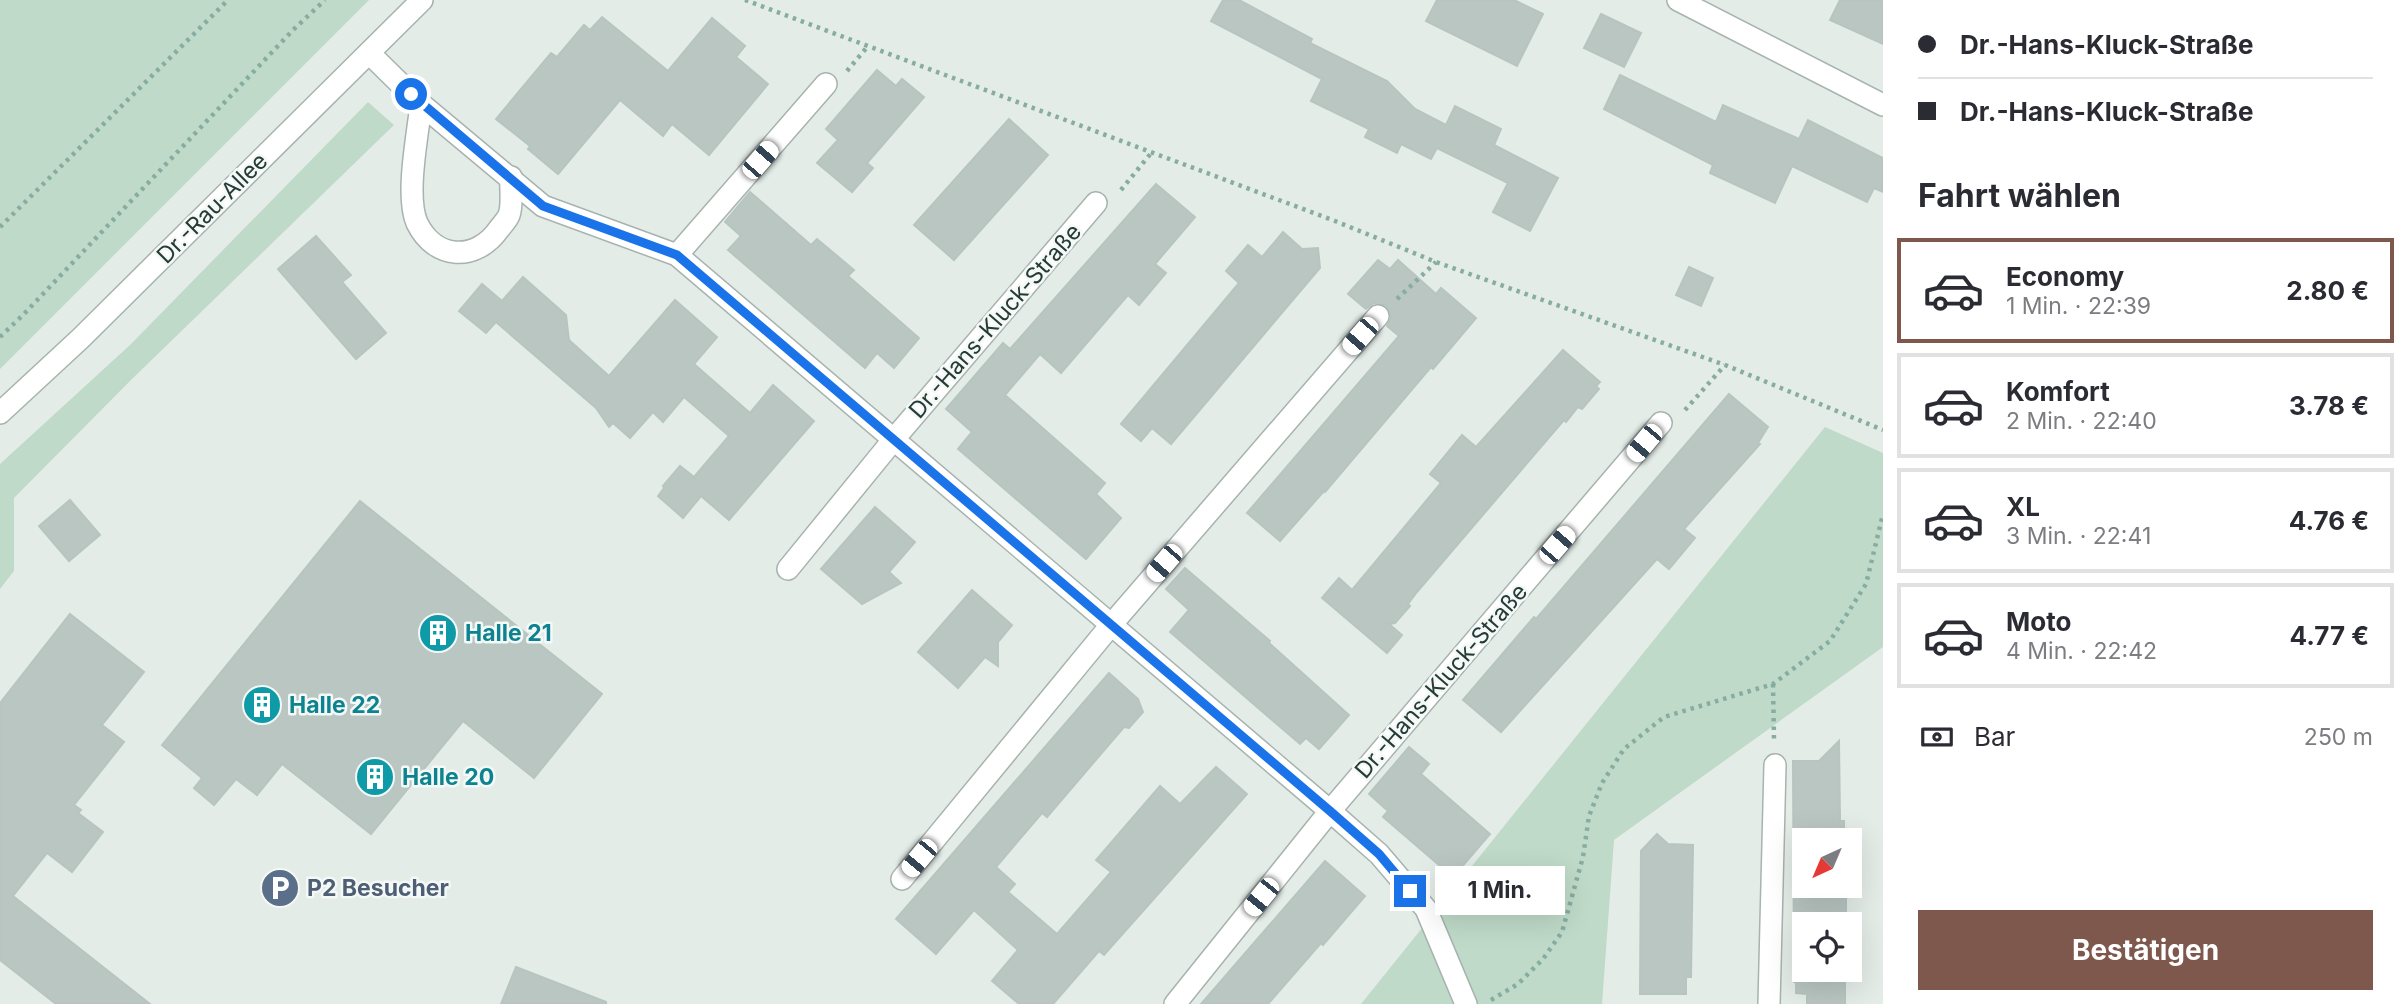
<!DOCTYPE html>
<html lang="de">
<head>
<meta charset="utf-8">
<style>
	body { margin:0; font-family:Inter,sans-serif; background:#f7f7f7; color:#2b2b33; height:100vh; display:flex; flex-direction:column; font-size:26px; white-space:nowrap }
	* { box-sizing:border-box; margin:0 }
	p { font-size:23px; color:#7c7c81 }
	.icon { flex:none; width:38px; height:38px; fill:none; stroke:currentColor; stroke-width:2; stroke-linecap:round; stroke-linejoin:round }
	.map { position:relative; flex:1; overflow:hidden }
	.side { display:flex; flex-direction:column; background:#fff; width:525px }
	.side>* { flex:none }
	.hud { display:grid; align-content:center; height:154px; padding:0 35px; background:#fff }
	.needle { width:46px; rotate:224deg }
	.buttons { position:absolute; left:1792px; top:828px; display:grid; gap:14px }
	.buttons a { display:grid; place-items:center; width:70px; height:70px; border-radius:0px; background:#fff; box-shadow:0 7px 28px #0002; font-size:35px }
	.end { position:absolute; width:32px; height:32px; margin:-16px; border:9px solid #1a73e8; background:#fff; box-shadow:0 0 0 4px #fff }
	.from { border-radius:50% }
	.bubble { position:absolute; height:49px; border-radius:0px; background:#fff; box-shadow:0 7px 28px #0002; font-size:23px; font-weight:700; line-height:49px; text-align:center }
	.car { position:absolute; width:21px; height:42px; margin:-21px -10px; border-radius:9px; box-shadow:0 0 5px 2px #0007; background:linear-gradient(#fff 24%,#345 0 40%,#fff 0 76%,#345 0 86%,#fff 0) }
	.hud b { display:flex; align-items:center; gap:24px; height:66px; font-size:26px }
	.hud b+b { border-top:2px solid #e1e1e2 }
	.hud i { width:18px; height:18px; background:#2b2b33 }
	ul { padding:0; list-style:none }
	li { display:flex; align-items:center; gap:21px; height:105px; margin:0 14px 10px; padding:0 21px; border:4px solid #e1e1e2; border-radius:0px }
	li div { flex:1 }
	li b { display:block; font-size:26px }
	li em { font-style:normal; font-weight:700 }
	li.active { border-color:#7e584c }
	li>.icon { width:63px; height:63px; stroke-width:1.5 }
	h2 { padding:0 35px; font-size:32px; line-height:84px }
	.pay { display:flex; align-items:center; gap:18px; height:77px; padding:0 35px; font-size:26px }
	.pay p { margin-inline-start:auto }
	.button { display:flex; gap:14px; margin-top:auto; padding:14px 35px }
	.button a { flex:1; height:80px; border-radius:0px; background:#7e584c; color:#fff; font-size:28px; font-weight:700; line-height:80px; text-align:center }
	main { display:flex; flex:1; min-height:0 }
	.map>svg:first-child { display:block }
	.green { fill:#bfdac8 }
	.building { fill:#b9c6c2; stroke:#b7c5c0; stroke-width:2 }
	.lines { fill:none; stroke-linecap:round; stroke-linejoin:round }
	.minor-casing { stroke:#a7b3af; stroke-width:24 }
	.path { stroke:#87aca2; stroke-width:4.5; stroke-dasharray:3.5 5; stroke-linecap:butt }
	.minor { stroke:#fff; stroke-width:21 }
	.route { stroke:#1a73e8; stroke-width:9 }
	.labels { text-anchor:middle; stroke-width:5; stroke-linejoin:round; paint-order:stroke }
	.street-label { font-size:23px; fill:#253b36; stroke:#f4f8f6 }
	.culture-label { font-size:23px; font-weight:bold; fill:#0d838f; stroke:#f4f8f6; text-anchor:start }
	.service-label { font-size:23px; font-weight:bold; fill:#4e5e75; stroke:#f4f8f6; text-anchor:start }
</style>
</head>
<body>
<main>
<div class="map">
<svg width="1883" height="1004" viewBox="0 0 1883 1004">
	<rect width="100%" height="100%" fill="#e4ece8"/>
	<g class="green">
		<polygon points="0,0 369,0 0,369"/>
		<polygon points="368,102 394,125 131,380 14,498 14,571 0,589 0,464 130,345"/>
		<polygon points="1825,427 1883,453 1883,647 1614,840 1602,1004 1361,1004"/>
	</g>
	<g class="building">
		<polygon points="1223,0 1239,0 1312,39 1310,43 1387,81 1415,109 1446,125 1455,106 1501,129 1494,145 1558,178 1530,231 1493,212 1508,183 1437,148 1431,159 1401,144 1397,153 1365,137 1369,129 1311,101 1322,79 1211,21"/>
		<polygon points="1437,0 1514,0 1543,14 1517,66 1426,21"/>
		<polygon points="1840,0 1883,0 1883,44 1830,20"/>
		<polygon points="1601,14 1641,33 1624,67 1584,48"/>
		<polygon points="602,17 668,71 712,18 745,46 736,57 768,84 709,155 672,124 663,136 620,100 558,174 528,149 530,146 496,119 551,53 557,57 584,25 590,30"/>
		<polygon points="877,70 896,86 902,79 924,97 867,163 873,168 852,192 817,163 838,140 826,129"/>
		<polygon points="1620,75 1716,122 1723,105 1799,139 1808,120 1883,158 1883,192 1874,188 1867,202 1792,166 1775,203 1710,173 1713,165 1604,109"/>
		<polygon points="1009,119 1048,155 954,260 914,225"/>
		<polygon points="1156,184 1195,217 1155,264 1166,273 1139,305 1128,295 1061,373 1040,354 1005,395 1105,483 1096,494 1121,518 1086,559 958,449 972,432 946,409 1003,343 1010,349"/>
		<polygon points="750,192 811,245 817,239 854,270 848,276 919,338 894,368 877,353 865,368 728,250 741,236 725,222"/>
		<polygon points="1283,232 1302,249 1318,248 1320,268 1171,444 1152,428 1141,441 1121,424 1239,283 1226,271 1248,245 1262,257"/>
		<polygon points="316,236 351,275 342,282 386,333 356,359 278,269"/>
		<polygon points="1378,260 1390,269 1398,260 1436,294 1441,288 1476,318 1433,369 1431,367 1325,492 1324,491 1280,541 1247,513 1399,336 1387,326 1391,318 1390,311 1386,306 1374,303 1366,309 1348,294"/>
		<polygon points="1689,267 1713,278 1701,306 1676,295"/>
		<polygon points="523,277 566,315 569,340 609,376 675,300 717,337 694,364 750,413 773,385 814,421 729,520 701,496 683,518 658,496 664,488 663,486 680,466 694,477 729,436 684,397 663,422 653,412 630,438 613,423 609,427 596,408 496,322 486,333 459,311 482,284 502,301"/>
		<polygon points="1563,350 1600,382 1596,386 1599,389 1582,409 1578,407 1566,422 1564,420 1417,592 1408,604 1410,606 1395,623 1389,624 1402,635 1387,653 1322,598 1339,578 1352,590 1441,483 1430,474 1462,435 1476,447"/>
		<polygon points="1729,394 1768,427 1758,443 1760,444 1684,529 1695,538 1669,569 1657,559 1501,732 1463,700 1534,617 1536,619"/>
		<polygon points="70,500 100,535 69,561 39,526"/>
		<polygon points="360,501 602,694 534,778 463,721 371,834 282,764 257,795 236,779 214,805 194,788 202,778 162,745"/>
		<polygon points="875,507 915,542 889,572 901,583 862,604 821,569"/>
		<polygon points="1185,568 1270,641 1269,643 1349,715 1319,749 1306,738 1300,744 1170,632 1189,610 1166,589"/>
		<polygon points="972,590 1012,625 998,642 998,666 985,657 958,688 918,652"/>
		<polygon points="70,614 144,672 102,725 124,742 74,805 81,810 78,813 103,832 72,872 47,853 13,896 150,1004 56,1004 0,960 0,703"/>
		<polygon points="1109,673 1138,699 1143,712 1129,728 1124,727 1047,817 1042,813 996,867 1015,884 1008,892 1057,934 1111,872 1096,860 1160,786 1180,804 1216,767 1247,794 1104,955 1099,951 1053,1004 1019,1004 992,981 1018,950 974,910 936,954 896,919"/>
		<polygon points="1839,741 1840,821 1844,821 1844,840 1804,840 1804,886 1846,886 1846,924 1804,924 1804,970 1845,970 1845,1004 1807,1004 1807,994 1796,993 1796,982 1794,982 1793,761 1819,761"/>
		<polygon points="1409,747 1429,764 1421,774 1490,834 1453,877 1383,817 1388,811 1369,794"/>
		<polygon points="1657,834 1668,844 1693,845 1691,977 1686,977 1686,994 1640,994 1641,851"/>
		<polygon points="1325,861 1365,896 1323,945 1321,943 1268,1004 1201,1004"/>
		<polygon points="516,967 606,1002 606,1004 501,1004"/>
	</g>
	<g class="lines">
		<defs>
			<g id="minor">
				<polyline points="1678,0 1883,105"/>
				<polyline points="369,53 421,104 543,206 677,255 1330,811 1379,854 1426,909 1466,1004"/>
				<path d="M 421,104 C 418,134 405,196 417,223 C 435,260 476,262 499,229 C 502,225 507,220 509,215 C 513,205 510,188 511,177"/>
				<polyline points="677,255 826,84"/>
				<polyline points="0,413 81,338 422,0"/>
				<polyline points="788,569 894,439 1096,203"/>
				<polyline points="902,879 1111,625 1378,316"/>
				<polyline points="1175,1004 1330,811 1661,423"/>
				<polyline points="1769,1004 1775,765"/>
			</g>
		</defs>
		<use href="#minor" class="minor-casing"/>
		<g class="path">
			<polyline points="745,0 1335,221 1436,262 1725,365 1883,430"/>
			<polyline points="847,71 868,46"/>
			<polyline points="1121,190 1152,152"/>
			<polyline points="0,227 228,0"/>
			<polyline points="1397,299 1436,262"/>
			<polyline points="0,337 24,314 293,30 325,0"/>
			<polyline points="1685,410 1725,365"/>
			<polyline points="1773,684 1774,739"/>
			<polyline points="1491,1000 1518,984 1543,959 1562,932 1583,857 1589,816 1602,783 1624,749 1664,717 1773,684 1830,641 1866,584 1883,514"/>
		</g>
		<use href="#minor" class="minor"/>
	</g>
	<g class="lines">
		<polyline class="route" points="411,94 543,206 677,255 1330,811 1379,854 1410,891"/>
	</g>
	<defs>
		<symbol id="building-disc" viewBox="-11 -11 22 22"><circle r="9.5" fill="#0f9aa8" stroke="#f4f8f6"/><path d="M-4-6H4V6H1V3H-1V6H-4ZM-2.5-4.3h1.7v1.8h-1.7ZM.8-4.3h1.7v1.8H.8ZM-2.5-1h1.7V.8h-1.7ZM.8-1h1.7V.8H.8Z" fill="#fff"/></symbol>
		<symbol id="parking-disc" viewBox="-11 -11 22 22"><circle r="9.5" fill="#5c6f8a" stroke="#f4f8f6"/><path d="M-3.5-5.5H1a3.5 3.5 0 0 1 0 7H-1V5.5H-3.5ZM-1-3.4V-.6H.8a1.4 1.4 0 0 0 0-2.8Z" fill="#fff"/></symbol>
	</defs>
	<g fill-rule="evenodd">
		<use href="#building-disc" x="416" y="611" width="44" height="44"/>
		<use href="#building-disc" x="240" y="683" width="44" height="44"/>
		<use href="#building-disc" x="353" y="755" width="44" height="44"/>
		<use href="#parking-disc" x="258" y="866" width="44" height="44"/>
	</g>
	<g class="labels">
		<g class="street-label">
			<text transform="translate(212 208) rotate(-45)" y="8">Dr.-Rau-Allee</text>
			<text transform="translate(995 321) rotate(-49)" y="8">Dr.-Hans-Kluck-Straße</text>
			<text transform="translate(1441 681) rotate(-49)" y="8">Dr.-Hans-Kluck-Straße</text>
		</g>
		<g class="culture-label">
			<text x="465" y="641">Halle 21</text>
			<text x="289" y="713">Halle 22</text>
			<text x="402" y="785">Halle 20</text>
		</g>
		<g class="service-label">
			<text x="307" y="896">P2 Besucher</text>
		</g>
	</g>
</svg>
<div class="buttons">
<a><svg class="needle" viewBox="-14 -14 28 28"><path d="M0-13l5 13h-10z" fill="#e53935"/><path d="M0 13l5-13h-10z" fill="#7c7c81"/></svg></a>
<a><svg class="icon" aria-label="locate" viewBox="0 0 24 24"><circle cx="12" cy="12" r="6"/><path d="M12 2v4M12 18v4M2 12h4M18 12h4"/></svg></a>
</div>
<i class="end from" style="left:411px;top:94px"></i>
<i class="end" style="left:1410px;top:891px"></i>
<div class="bubble" style="left:1435px;top:866px;width:130px">1 Min.</div>
<i class="car" style="left:760px;top:160px;rotate:41deg"></i>
<i class="car" style="left:1360px;top:336px;rotate:221deg"></i>
<i class="car" style="left:1644px;top:443px;rotate:220deg"></i>
<i class="car" style="left:1557px;top:545px;rotate:41deg"></i>
<i class="car" style="left:1164px;top:563px;rotate:221deg"></i>
<i class="car" style="left:919px;top:858px;rotate:220deg"></i>
<i class="car" style="left:1261px;top:897px;rotate:219deg"></i>
</div>
<section class="side">
<div class="hud">
<b><i class="from"></i>Dr.-Hans-Kluck-Straße</b>
<b><i></i>Dr.-Hans-Kluck-Straße</b>
</div>
<h2>Fahrt wählen</h2>
<ul>
<li class="active"><svg class="icon" aria-label="car" viewBox="0 0 24 24"><path d="M5 17H2v-5l4-1 3-4h7l3 4 3 1v5h-3M9 17h6M6 11h13"/><circle cx="7" cy="17" r="2"/><circle cx="17" cy="17" r="2"/></svg><div><b>Economy</b><p>1 Min. · 22:39</p></div><em>2.80 €</em></li>
<li><svg class="icon" aria-label="car" viewBox="0 0 24 24"><path d="M5 17H2v-5l4-1 3-4h7l3 4 3 1v5h-3M9 17h6M6 11h13"/><circle cx="7" cy="17" r="2"/><circle cx="17" cy="17" r="2"/></svg><div><b>Komfort</b><p>2 Min. · 22:40</p></div><em>3.78 €</em></li>
<li><svg class="icon" aria-label="car" viewBox="0 0 24 24"><path d="M5 17H2v-5l4-1 3-4h7l3 4 3 1v5h-3M9 17h6M6 11h13"/><circle cx="7" cy="17" r="2"/><circle cx="17" cy="17" r="2"/></svg><div><b>XL</b><p>3 Min. · 22:41</p></div><em>4.76 €</em></li>
<li><svg class="icon" aria-label="car" viewBox="0 0 24 24"><path d="M5 17H2v-5l4-1 3-4h7l3 4 3 1v5h-3M9 17h6M6 11h13"/><circle cx="7" cy="17" r="2"/><circle cx="17" cy="17" r="2"/></svg><div><b>Moto</b><p>4 Min. · 22:42</p></div><em>4.77 €</em></li>
</ul>
<div class="pay"><svg class="icon" aria-label="cash" viewBox="0 0 24 24"><path d="M3 7h18v10H3z"/><circle cx="12" cy="12" r="2"/></svg>Bar<p>250 m</p></div>
<div class="button"><a>Bestätigen</a></div>
</section>
</main>
</body>
</html>
